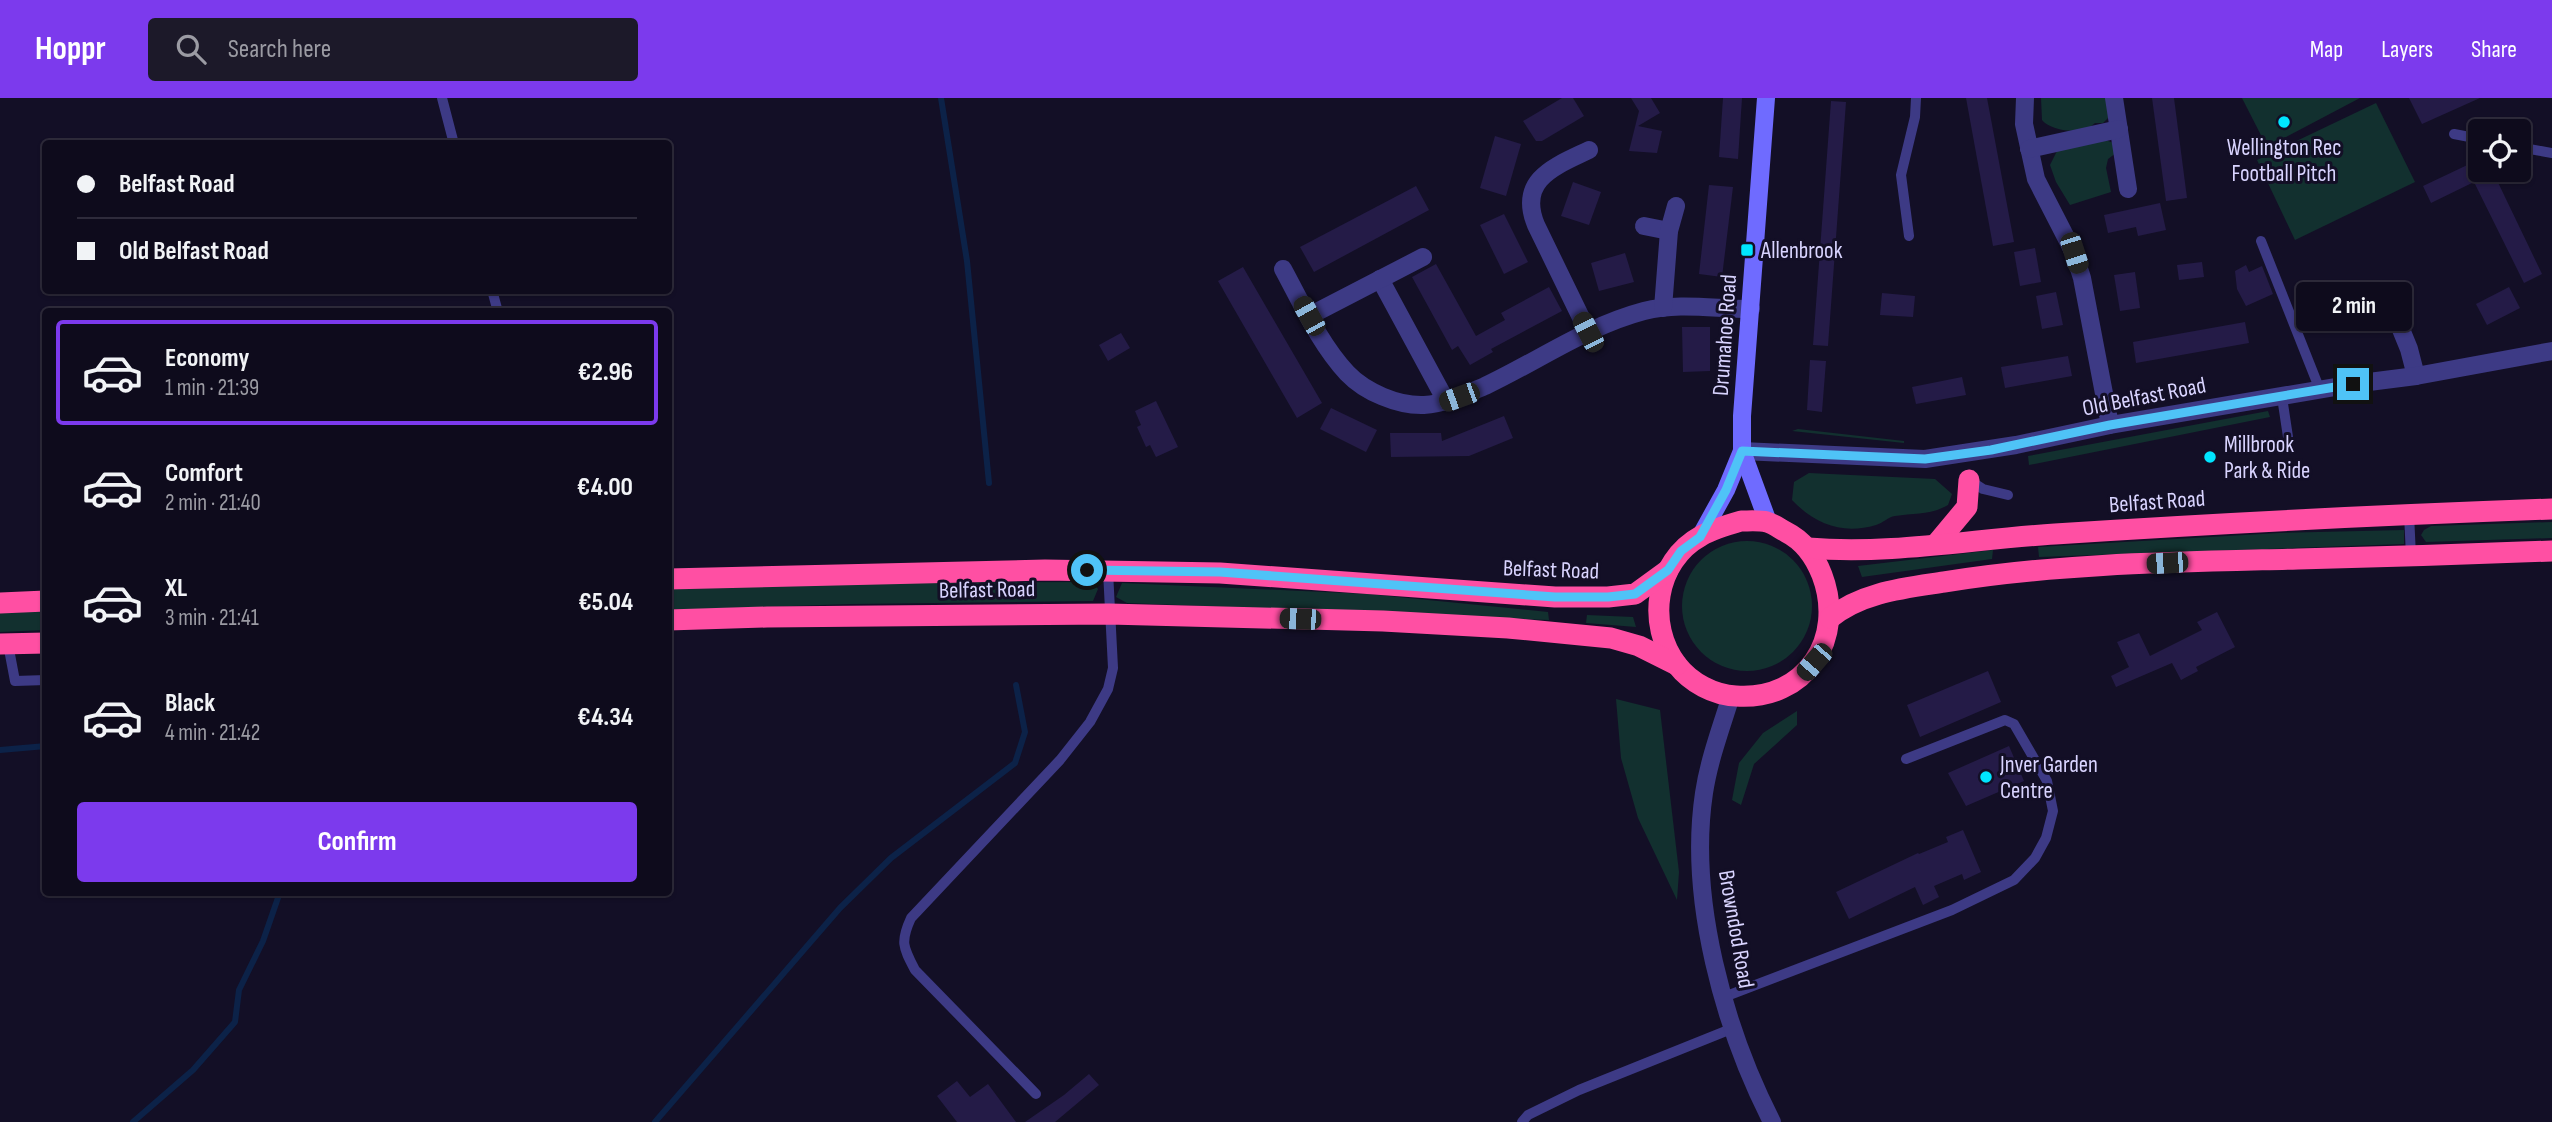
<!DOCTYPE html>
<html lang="en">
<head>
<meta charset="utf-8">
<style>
	body { margin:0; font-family:"Sofia Sans Condensed",sans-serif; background:#1c1929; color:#f1f3f6; height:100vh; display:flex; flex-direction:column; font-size:26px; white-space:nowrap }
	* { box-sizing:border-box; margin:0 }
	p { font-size:23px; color:#9b9ba3 }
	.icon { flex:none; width:38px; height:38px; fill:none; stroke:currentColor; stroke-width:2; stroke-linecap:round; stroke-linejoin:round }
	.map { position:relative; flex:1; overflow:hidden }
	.sheet { position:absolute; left:42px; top:210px; width:630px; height:588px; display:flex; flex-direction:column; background:#0e0b1c; border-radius:7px; box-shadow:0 2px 5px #0004,0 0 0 2px #2e2b3b }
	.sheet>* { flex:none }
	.banner { position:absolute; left:42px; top:42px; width:630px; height:154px; border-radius:7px; box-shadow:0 2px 5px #0004,0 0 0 2px #2e2b3b; display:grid; align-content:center; height:154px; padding:0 35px; background:#0e0b1c }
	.buttons { position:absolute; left:2468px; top:21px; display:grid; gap:14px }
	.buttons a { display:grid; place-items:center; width:63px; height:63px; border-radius:7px; background:#0e0b1c; box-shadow:0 2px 5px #0004,0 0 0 2px #2e2b3b; font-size:35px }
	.end { position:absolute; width:32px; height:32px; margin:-16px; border:9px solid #4fc3f7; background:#111; box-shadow:0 0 0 4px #111 }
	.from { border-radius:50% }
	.bubble { position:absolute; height:49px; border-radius:7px; background:#0e0b1c; box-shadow:0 2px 5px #0004,0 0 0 2px #2e2b3b; font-size:23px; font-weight:700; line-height:49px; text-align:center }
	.car { position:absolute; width:21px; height:42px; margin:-21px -10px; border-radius:9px; box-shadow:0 0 5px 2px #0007; background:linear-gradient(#222 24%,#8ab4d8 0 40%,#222 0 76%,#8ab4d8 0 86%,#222 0) }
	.banner b { display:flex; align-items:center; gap:24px; height:66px; font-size:26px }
	.banner b+b { border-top:2px solid #2e2b3b }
	.banner i { width:18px; height:18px; background:#f1f3f6 }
	ul { padding:12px 0 0; list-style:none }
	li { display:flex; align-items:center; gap:21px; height:105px; margin:0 14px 10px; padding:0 21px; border:4px solid transparent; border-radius:7px }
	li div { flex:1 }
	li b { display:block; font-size:26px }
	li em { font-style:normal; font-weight:700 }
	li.active { border-color:#7c3aed }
	li>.icon { width:63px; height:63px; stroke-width:1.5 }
	.primary-button { display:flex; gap:14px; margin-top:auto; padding:14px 35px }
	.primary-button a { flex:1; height:80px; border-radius:7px; background:#7c3aed; color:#fff; font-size:28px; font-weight:700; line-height:80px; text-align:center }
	header { display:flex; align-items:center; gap:42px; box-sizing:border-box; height:98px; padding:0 35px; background:#7c3aed; color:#fff }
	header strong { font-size:33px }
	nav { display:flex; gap:38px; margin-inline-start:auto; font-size:24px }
	.search { width:490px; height:63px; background:#1c1929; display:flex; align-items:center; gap:18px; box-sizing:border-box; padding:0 24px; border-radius:7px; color:#9b9ba3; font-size:26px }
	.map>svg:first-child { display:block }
	.green { fill:#12302f }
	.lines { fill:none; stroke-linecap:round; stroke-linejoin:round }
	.stream { stroke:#0c2248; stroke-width:6 }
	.building { fill:#241b47 }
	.lane { stroke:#3d3a85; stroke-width:10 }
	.street { stroke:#3d3a85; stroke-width:18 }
	.secondary { stroke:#6f6bff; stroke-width:18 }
	.highway { stroke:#ff4fa3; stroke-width:21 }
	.route { stroke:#4fc3f7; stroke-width:9 }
	.poi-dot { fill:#00e5ff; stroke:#130f26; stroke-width:2.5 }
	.labels { text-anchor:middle; stroke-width:6; stroke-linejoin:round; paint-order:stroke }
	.poi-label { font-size:23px; fill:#d9d4ff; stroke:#130f26; text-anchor:start }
	.street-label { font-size:23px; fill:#d9d4ff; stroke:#130f26 }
</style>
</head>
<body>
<header>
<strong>Hoppr</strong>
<div class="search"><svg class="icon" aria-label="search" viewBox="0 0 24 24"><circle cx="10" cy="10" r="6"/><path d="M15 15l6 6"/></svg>Search here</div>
<nav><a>Map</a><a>Layers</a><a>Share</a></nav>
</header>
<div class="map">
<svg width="2552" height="1024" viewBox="0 0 2552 1024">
	<rect width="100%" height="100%" fill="#130f26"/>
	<g class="green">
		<path d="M 2041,0 L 2109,0 L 2111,17 L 2103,25 L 2095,25 C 2083,37 2052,34 2042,22 Z"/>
		<polygon points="2242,0 2360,0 2267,49"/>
		<polygon points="2376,5 2415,84 2295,142 2257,62"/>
		<polygon points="2103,41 2116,46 2116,55 2108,61 2106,70 2111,94 2070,107 2056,84 2050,67 2058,51"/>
		<polygon points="2268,313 2270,319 2029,367 2028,358"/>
		<polygon points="1798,331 1904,343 1904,345 1792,333"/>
		<path d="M 1809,375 L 1935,381 L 1952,396 L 1948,407 C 1931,417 1914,415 1895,418 C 1888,419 1883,425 1876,427 C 1842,437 1815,426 1792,402 L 1794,384 Z"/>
		<polygon points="2552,424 2552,440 2426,444 2421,437 2424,432 2431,428"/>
		<polygon points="2404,432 2404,446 2039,459 2038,449 2279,435"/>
		<circle cx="1747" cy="508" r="65"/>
		<polygon points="1993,452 1992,461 1862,479 1858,468"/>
		<polygon points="1093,484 1098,491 1093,503 851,506 669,512 668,491 857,485"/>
		<polygon points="1122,485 1368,496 1548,514 1549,522 1127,505 1116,499"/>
		<polygon points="45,513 45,532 0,534 0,515"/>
		<polygon points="1587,517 1633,519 1636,529 1586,525"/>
		<polygon points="1616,601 1660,612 1679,774 1677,802 1638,720 1621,660"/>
		<polygon points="1797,613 1797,627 1754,666 1741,707 1732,702 1739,665 1763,635"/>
	</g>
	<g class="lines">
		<g class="stream">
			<polyline points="941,0 967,163 989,385"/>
			<polyline points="0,652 46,648"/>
			<polyline points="133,1024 193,972 235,924 239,892 263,843 280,794"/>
			<polyline points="655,1024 840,810 891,760 1015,665 1025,634 1016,587"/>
		</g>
	</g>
	<g class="building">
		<polygon points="1562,0 1573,0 1584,18 1542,43 1536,43 1523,23"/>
		<polygon points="1631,0 1651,0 1660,15 1638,28 1662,33 1657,55 1629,53 1639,13"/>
		<polygon points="1723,0 1742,0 1738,61 1719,59"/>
		<polygon points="1966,0 1987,0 2014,144 1993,148"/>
		<polygon points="2152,0 2174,0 2187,100 2166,103"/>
		<polygon points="2409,0 2480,0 2422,26"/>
		<polygon points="1831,3 1846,4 1828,248 1813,247"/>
		<polygon points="1495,38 1521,46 1506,98 1480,90"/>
		<polygon points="2480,61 2480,72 2492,72 2542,176 2524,185 2474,84 2431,105 2423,88"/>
		<polygon points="1573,84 1601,94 1589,127 1561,118"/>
		<polygon points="1709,87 1733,89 1722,179 1699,176"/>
		<polygon points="1416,88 1429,112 1314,174 1300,149"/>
		<polygon points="2160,105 2166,132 2138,138 2136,129 2108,135 2104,117"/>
		<polygon points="1504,116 1528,164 1504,176 1480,127"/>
		<polygon points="2035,150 2041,184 2020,188 2014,154"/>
		<polygon points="1625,155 1634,184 1599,193 1591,165"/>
		<polygon points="2202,164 2204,179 2179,182 2177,167"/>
		<polygon points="1436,166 1476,238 1505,222 1501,215 1549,189 1562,213 1491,251 1493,254 1470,267 1458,248 1452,252 1412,179"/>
		<polygon points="2246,167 2249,174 2262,168 2273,196 2246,208 2237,191 2235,173"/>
		<polygon points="1243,169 1322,305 1297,320 1218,183"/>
		<polygon points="2135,174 2140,210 2120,213 2114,177"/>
		<polygon points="2509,189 2520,210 2487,227 2476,206"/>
		<polygon points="2056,194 2063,227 2042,231 2036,198"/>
		<polygon points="1882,195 1915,198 1913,219 1880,217"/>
		<polygon points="2245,224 2249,245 2136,265 2133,244"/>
		<polygon points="1682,229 1710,229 1710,273 1683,274"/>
		<polygon points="1121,235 1130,250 1108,263 1099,247"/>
		<polygon points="2068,258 2072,278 2005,290 2001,269"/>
		<polygon points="1810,262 1826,263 1822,314 1807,312"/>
		<polygon points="1962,279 1966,297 1916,306 1912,289"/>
		<polygon points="1156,303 1178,349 1156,359 1150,347 1146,349 1137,329 1141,327 1135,313"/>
		<polygon points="1331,310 1377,332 1366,354 1320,331"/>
		<polygon points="1504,318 1513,340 1469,358 1391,359 1390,335 1441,335 1442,343"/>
		<polygon points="2217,514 2235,549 2196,569 2198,573 2181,582 2172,565 2116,589 2111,578 2129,569 2117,544 2139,535 2150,558 2202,532 2197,524"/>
		<polygon points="1988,573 2001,604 1920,639 1907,607"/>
		<polygon points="2009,648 2024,683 1966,708 1948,675"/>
		<polygon points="1963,732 1981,774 1964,782 1962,776 1934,788 1939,799 1923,807 1915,789 1849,821 1836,794 1918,755 1919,756 1948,744 1946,739"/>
		<polygon points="1089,976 1099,987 1055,1024 1025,1024 1064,997"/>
		<polygon points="957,983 970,999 988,986 1016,1024 957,1024 937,998"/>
	</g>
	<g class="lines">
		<g class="lane">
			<polyline points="442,0 454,46"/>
			<polyline points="2454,36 2480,41"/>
			<polyline points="2518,49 2552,55"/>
			<polyline points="1909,138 1901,77 1915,19 1916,0"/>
			<polyline points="2261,143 2320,292"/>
			<polyline points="492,192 498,214"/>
			<polyline points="2282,299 2288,339"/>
			<polyline points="1969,382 1983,391 2008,397"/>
			<polyline points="2409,416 2411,458"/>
			<polyline points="8,546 15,583 46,582"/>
			<polyline points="1724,899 1952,812 2014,782 2035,760 2046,740 2053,713 2047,683 2014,626 2005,622 1906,661"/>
			<path d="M 1036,996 L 915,872 C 903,849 900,844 911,820 L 1060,662 L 1090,624 L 1108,591 L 1113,570 L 1108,473"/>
			<polyline points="1522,1024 1528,1017 1579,992 1731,931"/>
		</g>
		<g class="street">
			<polyline points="2025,0 2024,26 2036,81 2074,155 2082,180 2110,327"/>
			<polyline points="2114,0 2128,91"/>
			<polyline points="2029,51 2119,31"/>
			<polyline points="1644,128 1669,133"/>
			<path d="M 1283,171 C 1302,206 1320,246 1347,275 C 1365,294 1398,308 1424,307 C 1445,306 1466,296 1485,288 C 1538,263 1587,228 1644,213 C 1679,204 1715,211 1751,211"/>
			<polyline points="1380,181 1446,303"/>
			<polyline points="2385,192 2409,251 2416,278"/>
			<polyline points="1663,210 1669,133 1676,108"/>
			<polyline points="1309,218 1423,159"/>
			<path d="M 1588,234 L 1536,127 C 1517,81 1556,68 1589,52"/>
			<polyline points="1742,353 1925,361 2016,347 2110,327 2353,286 2416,278 2552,253"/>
			<path d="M 1731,598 C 1721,630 1709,662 1704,695 C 1688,801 1724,930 1772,1024"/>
		</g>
		<g class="secondary">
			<polyline points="1766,0 1742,318 1742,353 1768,424"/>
			<polyline points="1700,439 1726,392 1742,353"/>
		</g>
		<g class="highway">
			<path d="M 1741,423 C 1749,423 1759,422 1767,424 C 1774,426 1780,431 1786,434 C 1804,443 1815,459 1822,477 C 1846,540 1806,603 1736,598 C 1714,597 1691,585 1677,567 C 1646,527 1655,463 1701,438 C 1713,431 1727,427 1741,423 Z"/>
			<polyline points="1937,445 1967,409 1969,382"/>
			<path d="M 1808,450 C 1890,457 1973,441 2055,436 C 2221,425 2386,417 2552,411"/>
			<polyline points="668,481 1045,472 1220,475 1555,499 1608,499 1635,496 1668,472"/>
			<polyline points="0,505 46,503"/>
			<path d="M 1830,520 C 1862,494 1905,490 1944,484 C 2061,465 2180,464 2298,461 C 2383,459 2467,456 2552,453"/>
			<polyline points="668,522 767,519 1109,516 1383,523 1508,530 1611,540 1639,548 1677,567"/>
			<polyline points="0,546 46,545"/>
		</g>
	</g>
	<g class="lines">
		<polyline class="route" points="1087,472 1220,474 1555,499 1608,499 1635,496 1668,472 1681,453 1700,439 1726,392 1742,353 1925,361 1991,352 2110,327 2353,286"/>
	</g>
	<g class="poi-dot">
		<circle cx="2284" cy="24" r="7"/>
		<rect x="1740" y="145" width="14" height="14" rx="3.5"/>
		<circle cx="2210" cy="359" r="7"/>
		<circle cx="1986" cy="679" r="7"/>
	</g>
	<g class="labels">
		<g class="poi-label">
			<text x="2284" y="57" text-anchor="middle">Wellington Rec<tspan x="2284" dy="26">Football Pitch</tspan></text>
			<text x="1761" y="160">Allenbrook</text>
			<text x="2224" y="354">Millbrook<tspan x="2224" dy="26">Park &amp; Ride</tspan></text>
			<text x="2000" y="674">Jnver Garden<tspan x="2000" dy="26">Centre</tspan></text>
		</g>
		<g class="street-label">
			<text transform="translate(1724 237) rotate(-86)" y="8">Drumahoe Road</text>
			<text transform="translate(2144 298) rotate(-11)" y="8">Old Belfast Road</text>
			<text transform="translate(2157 403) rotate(-4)" y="8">Belfast Road</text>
			<text transform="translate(1551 471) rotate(2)" y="8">Belfast Road</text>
			<text transform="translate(987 491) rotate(-1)" y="8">Belfast Road</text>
			<text transform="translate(1737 831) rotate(80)" y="8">Browndod Road</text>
		</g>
	</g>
</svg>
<div class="buttons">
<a><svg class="icon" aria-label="locate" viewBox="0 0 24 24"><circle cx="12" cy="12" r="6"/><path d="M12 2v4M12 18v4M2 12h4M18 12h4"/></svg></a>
</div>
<i class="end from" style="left:1087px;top:472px"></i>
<i class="end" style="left:2353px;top:286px"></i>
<div class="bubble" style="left:2296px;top:184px;width:116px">2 min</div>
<i class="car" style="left:2074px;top:155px;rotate:162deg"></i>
<i class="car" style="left:1309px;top:218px;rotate:331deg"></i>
<i class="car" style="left:1588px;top:234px;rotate:333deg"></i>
<i class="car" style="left:1459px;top:299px;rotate:250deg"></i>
<i class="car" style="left:2167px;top:465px;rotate:267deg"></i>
<i class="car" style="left:1300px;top:521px;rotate:272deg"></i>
<i class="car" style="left:1814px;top:564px;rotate:221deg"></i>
<div class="banner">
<b><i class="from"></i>Belfast Road</b>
<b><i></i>Old Belfast Road</b>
</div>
<section class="sheet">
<ul>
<li class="active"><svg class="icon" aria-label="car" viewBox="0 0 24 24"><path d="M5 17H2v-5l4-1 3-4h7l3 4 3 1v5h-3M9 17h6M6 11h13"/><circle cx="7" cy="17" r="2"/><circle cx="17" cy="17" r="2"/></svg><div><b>Economy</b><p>1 min · 21:39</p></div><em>€2.96</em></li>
<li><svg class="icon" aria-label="car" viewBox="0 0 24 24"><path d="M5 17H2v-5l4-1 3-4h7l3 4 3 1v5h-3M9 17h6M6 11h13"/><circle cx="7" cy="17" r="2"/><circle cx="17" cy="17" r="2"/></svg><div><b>Comfort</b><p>2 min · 21:40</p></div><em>€4.00</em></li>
<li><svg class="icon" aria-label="car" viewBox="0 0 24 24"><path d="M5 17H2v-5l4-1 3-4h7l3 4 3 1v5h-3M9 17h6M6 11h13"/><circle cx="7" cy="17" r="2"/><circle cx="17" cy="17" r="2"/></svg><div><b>XL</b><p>3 min · 21:41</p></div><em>€5.04</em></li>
<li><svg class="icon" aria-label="car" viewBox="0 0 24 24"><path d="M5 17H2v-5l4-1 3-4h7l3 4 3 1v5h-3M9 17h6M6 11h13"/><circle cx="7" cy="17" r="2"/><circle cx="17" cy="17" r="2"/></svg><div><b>Black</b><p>4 min · 21:42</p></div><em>€4.34</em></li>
</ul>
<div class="primary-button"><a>Confirm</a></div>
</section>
</div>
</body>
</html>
